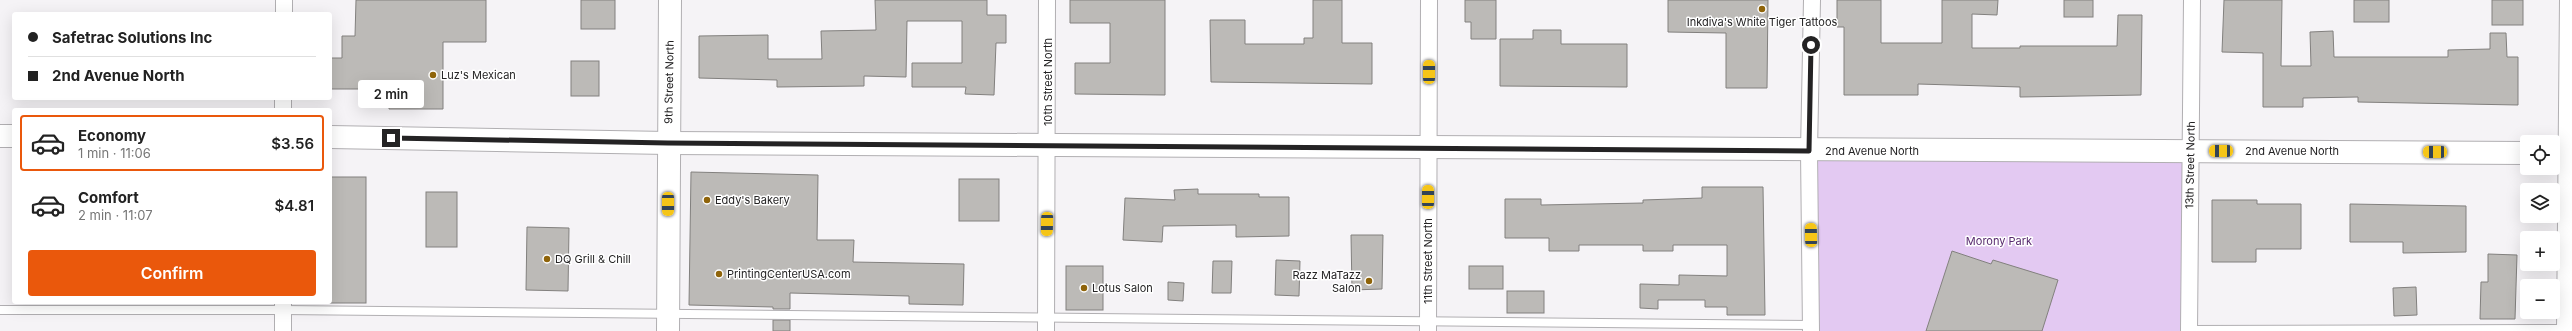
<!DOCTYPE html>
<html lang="en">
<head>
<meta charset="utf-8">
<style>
	body { margin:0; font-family:Inter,sans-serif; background:#f6f6f6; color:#222; height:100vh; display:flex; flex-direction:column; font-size:15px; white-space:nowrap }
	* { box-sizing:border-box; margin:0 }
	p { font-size:13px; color:#767676 }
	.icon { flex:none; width:22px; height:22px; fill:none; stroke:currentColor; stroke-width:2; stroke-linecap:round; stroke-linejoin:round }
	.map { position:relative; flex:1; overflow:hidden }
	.details { position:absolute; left:12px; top:108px; width:320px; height:196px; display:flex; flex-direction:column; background:#fff; border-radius:4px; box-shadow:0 4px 16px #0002 }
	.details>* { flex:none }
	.hud { position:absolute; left:12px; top:12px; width:320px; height:88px; border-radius:4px; box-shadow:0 4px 16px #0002; display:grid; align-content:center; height:88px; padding:0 16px; background:#fff }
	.controls { position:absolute; left:2520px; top:135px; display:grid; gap:8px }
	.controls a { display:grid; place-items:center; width:40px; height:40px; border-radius:4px; background:#fff; box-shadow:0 4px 16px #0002; font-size:20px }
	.end { position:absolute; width:18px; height:18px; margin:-9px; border:5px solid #242324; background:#fff; box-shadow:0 0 0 2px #fff }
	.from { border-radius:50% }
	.bubble { position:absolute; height:28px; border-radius:4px; background:#fff; box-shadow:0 4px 16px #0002; font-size:13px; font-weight:600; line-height:28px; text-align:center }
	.car { position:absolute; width:12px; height:24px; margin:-12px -6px; border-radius:5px; box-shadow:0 0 3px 1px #0007; background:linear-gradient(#f5c518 24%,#345 0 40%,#f5c518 0 76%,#345 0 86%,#f5c518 0) }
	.hud b { display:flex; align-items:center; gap:14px; height:38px; font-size:15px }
	.hud b+b { border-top:1px solid #e0e0e0 }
	.hud i { width:10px; height:10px; background:#222 }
	ul { padding:7px 0 0; list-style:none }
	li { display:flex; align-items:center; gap:12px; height:56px; margin:0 8px 6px; padding:0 8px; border:2px solid transparent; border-radius:4px }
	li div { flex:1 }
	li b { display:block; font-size:15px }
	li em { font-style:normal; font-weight:600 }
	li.selected { border-color:#ea580c }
	li>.icon { width:36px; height:36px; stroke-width:1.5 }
	.cta { display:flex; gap:8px; margin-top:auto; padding:8px 16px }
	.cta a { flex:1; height:46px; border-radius:4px; background:#ea580c; color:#fff; font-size:16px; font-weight:600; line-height:46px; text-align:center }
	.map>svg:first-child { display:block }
	.green { fill:#e3c9f2 }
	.building { fill:#bcbab7; stroke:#82807e }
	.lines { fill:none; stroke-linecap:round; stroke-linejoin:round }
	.service-casing { stroke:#b1afb2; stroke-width:10 }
	.minor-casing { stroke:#b1afb2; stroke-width:18 }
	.secondary-casing { stroke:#b1afb2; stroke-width:24 }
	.primary-casing { stroke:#b1afb2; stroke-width:24 }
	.service { stroke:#fff; stroke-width:8 }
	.minor { stroke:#fff; stroke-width:16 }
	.secondary { stroke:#fff; stroke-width:22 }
	.primary { stroke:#fff; stroke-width:22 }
	.route { stroke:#242324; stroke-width:5 }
	.poi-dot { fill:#8f640a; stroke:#fff; stroke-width:1.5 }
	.labels { text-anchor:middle; stroke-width:3; stroke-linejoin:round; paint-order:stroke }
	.poi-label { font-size:11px; fill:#242324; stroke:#fff; text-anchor:start }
	.street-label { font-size:11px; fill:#242324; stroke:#fff }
	.park-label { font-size:11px; fill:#57296e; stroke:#fff }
</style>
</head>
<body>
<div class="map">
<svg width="2572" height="331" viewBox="0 0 2572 331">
	<rect width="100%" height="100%" fill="#f5f3f6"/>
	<polygon class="green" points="1809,151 2190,151 2189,331 1809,331"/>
	<g class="building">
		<polygon points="356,0 486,0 486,42 443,42 443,109 389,109 389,89 330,89 330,58 342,58 342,36 355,36"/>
		<rect x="581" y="0" width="34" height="29"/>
		<polygon points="875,0 987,0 987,15 1006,15 1006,43 996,43 994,95 965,94 966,87 912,87 912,63 962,63 962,21 907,21 906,77 864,76 864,86 777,87 777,80 699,78 699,36 768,35 768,59 822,59 821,31 876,30"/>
		<polygon points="1070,0 1165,0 1165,95 1075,94 1075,63 1110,63 1110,23 1070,23"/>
		<polygon points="1313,0 1342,0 1342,43 1372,43 1372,84 1211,82 1210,20 1245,20 1245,44 1304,44 1304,38 1313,38"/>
		<polygon points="1465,0 1496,0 1496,39 1471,39 1471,22 1465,22"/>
		<polygon points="1668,0 1768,0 1767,88 1726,88 1726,33 1668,32"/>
		<polygon points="1837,0 1881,0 1881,43 1942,43 1942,0 1998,0 1997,15 1972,14 1972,48 2020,48 2020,46 2117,46 2118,15 2142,15 2141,95 2020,97 2020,87 1918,84 1918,95 1844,95 1844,27 1837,27"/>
		<rect x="2064" y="0" width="29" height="17"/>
		<polygon points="2224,0 2282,0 2281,66 2311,66 2310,32 2333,31 2334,57 2448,57 2448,50 2490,49 2490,33 2506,33 2507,57 2518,57 2518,105 2358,102 2358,97 2303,98 2303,107 2263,107 2263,53 2222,52"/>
		<rect x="2354" y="0" width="35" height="22"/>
		<rect x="2492" y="0" width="31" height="25"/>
		<polygon points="1533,30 1561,30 1561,44 1627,44 1627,87 1500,86 1500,39 1533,39"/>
		<rect x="571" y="61" width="28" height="35"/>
		<polygon points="691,172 818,175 817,240 854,240 853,262 964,264 963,305 909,304 909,296 790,293 790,309 773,309 773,307 689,305"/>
		<rect x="330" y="177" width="36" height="126"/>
		<rect x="959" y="179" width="40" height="42"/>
		<polygon points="1702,187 1763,187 1765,315 1727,315 1727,307 1705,307 1705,300 1658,300 1658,309 1640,308 1640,284 1679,285 1679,275 1727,276 1727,245 1673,245 1673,251 1643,251 1643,245 1579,245 1579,251 1549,251 1549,238 1505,238 1505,199 1541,199 1541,205 1643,203 1643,200 1702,198"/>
		<polygon points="1198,189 1198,194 1259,194 1259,197 1289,197 1289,236 1236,237 1236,225 1163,226 1162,242 1123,240 1125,198 1175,200 1174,190"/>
		<rect x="426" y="192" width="31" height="55"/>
		<polygon points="2212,200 2257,200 2257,204 2301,204 2301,249 2256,249 2256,262 2212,262"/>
		<polygon points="2350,204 2466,206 2466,252 2403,253 2403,242 2350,242"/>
		<polygon points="527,227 569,228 568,291 526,290"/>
		<polygon points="1351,235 1383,235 1382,289 1352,290"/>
		<polygon points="1952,251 1991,264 1993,260 2058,280 2042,331 1926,331"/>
		<polygon points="2488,254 2517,255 2515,319 2480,319 2481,282 2488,282"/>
		<polygon points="1276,260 1300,261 1299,296 1275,295"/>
		<polygon points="1213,261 1232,261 1231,293 1212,293"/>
		<rect x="1066" y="266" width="37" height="44"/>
		<rect x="1469" y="266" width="34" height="23"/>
		<polygon points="1168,282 1184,283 1183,301 1168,300"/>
		<polygon points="2416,287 2417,315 2394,316 2393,288"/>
		<rect x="1507" y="291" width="37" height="22"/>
		<rect x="773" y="320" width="17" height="11"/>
	</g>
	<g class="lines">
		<defs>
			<g id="service">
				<polyline points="0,310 283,310 1812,325"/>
				<polyline points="2189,330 2566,329"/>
			</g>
			<g id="minor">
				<polyline points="284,14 284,0"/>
				<polyline points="283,110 283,98"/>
				<polyline points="283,302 283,331"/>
				<polyline points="1046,331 1047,0"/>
				<polyline points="1428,331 1429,0"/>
				<polyline points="1811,331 1809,151 1812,0"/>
				<polyline points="2189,331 2192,0"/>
			</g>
			<g id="secondary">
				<polyline points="0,136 14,136"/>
				<polyline points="330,137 668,143 2527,153"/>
				<polyline points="2553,153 2572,153"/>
				<polyline points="668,331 670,0"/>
			</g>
			<polyline id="primary" points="2568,331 2571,0"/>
		</defs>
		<use href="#service" class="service-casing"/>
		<use href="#minor" class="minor-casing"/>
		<use href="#secondary" class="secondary-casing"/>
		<use href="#primary" class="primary-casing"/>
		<use href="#service" class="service"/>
		<use href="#minor" class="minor"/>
		<use href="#secondary" class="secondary"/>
		<use href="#primary" class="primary"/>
	</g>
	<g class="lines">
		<polyline class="route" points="391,138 668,143 1809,151 1811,45"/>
	</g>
	<g class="poi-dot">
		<circle cx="1762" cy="9" r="4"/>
		<circle cx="433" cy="75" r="4"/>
		<circle cx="707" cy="200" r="4"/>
		<circle cx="547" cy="259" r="4"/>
		<circle cx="719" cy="274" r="4"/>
		<circle cx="1369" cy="281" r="4"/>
		<circle cx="1084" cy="288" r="4"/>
	</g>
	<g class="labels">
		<g class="poi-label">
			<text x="1762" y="26" text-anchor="middle">Inkdiva's White Tiger Tattoos</text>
			<text x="441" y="79">Luz's Mexican</text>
			<text x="715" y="204">Eddy's Bakery</text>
			<text x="555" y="263">DQ Grill &amp; Chill</text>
			<text x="727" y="278">PrintingCenterUSA.com</text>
			<text x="1361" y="279" text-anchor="end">Razz MaTazz<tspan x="1361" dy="13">Salon</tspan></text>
			<text x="1092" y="292">Lotus Salon</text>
		</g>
		<g class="street-label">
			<text transform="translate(669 82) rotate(-89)" y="4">9th Street North</text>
			<text transform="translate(1048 82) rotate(-90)" y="4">10th Street North</text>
			<text x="1872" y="155">2nd Avenue North</text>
			<text x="2292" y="155">2nd Avenue North</text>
			<text transform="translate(2190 165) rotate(-89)" y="4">13th Street North</text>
			<text transform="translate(1428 261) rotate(-90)" y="4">11th Street North</text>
		</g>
		<g class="park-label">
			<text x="1999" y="245">Morony Park</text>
		</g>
	</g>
</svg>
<div class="controls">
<a><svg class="icon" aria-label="locate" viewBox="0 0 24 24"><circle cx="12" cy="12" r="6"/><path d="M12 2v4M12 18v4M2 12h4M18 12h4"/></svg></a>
<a><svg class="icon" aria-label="layers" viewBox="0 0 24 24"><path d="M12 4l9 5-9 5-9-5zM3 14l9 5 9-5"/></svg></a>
<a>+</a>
<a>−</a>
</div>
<i class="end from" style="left:1811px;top:45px"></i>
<i class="end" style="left:391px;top:138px"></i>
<div class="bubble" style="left:358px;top:80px;width:66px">2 min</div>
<i class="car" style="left:1429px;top:72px;rotate:0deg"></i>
<i class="car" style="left:2221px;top:151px;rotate:270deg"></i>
<i class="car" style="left:2435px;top:152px;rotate:270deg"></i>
<i class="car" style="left:1428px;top:197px;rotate:0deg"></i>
<i class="car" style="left:668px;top:204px;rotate:180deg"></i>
<i class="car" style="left:1047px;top:224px;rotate:181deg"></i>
<i class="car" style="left:1811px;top:235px;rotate:359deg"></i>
<div class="hud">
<b><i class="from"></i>Safetrac Solutions Inc</b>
<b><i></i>2nd Avenue North</b>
</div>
<section class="details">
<ul>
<li class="selected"><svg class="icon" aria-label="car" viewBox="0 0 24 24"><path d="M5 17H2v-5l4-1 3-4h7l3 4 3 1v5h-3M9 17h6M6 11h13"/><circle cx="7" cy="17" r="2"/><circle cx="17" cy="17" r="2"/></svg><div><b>Economy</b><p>1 min · 11:06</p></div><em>$3.56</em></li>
<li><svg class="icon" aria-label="car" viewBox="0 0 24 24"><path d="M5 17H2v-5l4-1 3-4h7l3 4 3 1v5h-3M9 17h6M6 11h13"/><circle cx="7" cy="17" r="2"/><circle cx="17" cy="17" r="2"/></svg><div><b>Comfort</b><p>2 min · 11:07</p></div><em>$4.81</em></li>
</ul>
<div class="cta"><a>Confirm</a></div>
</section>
</div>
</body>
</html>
